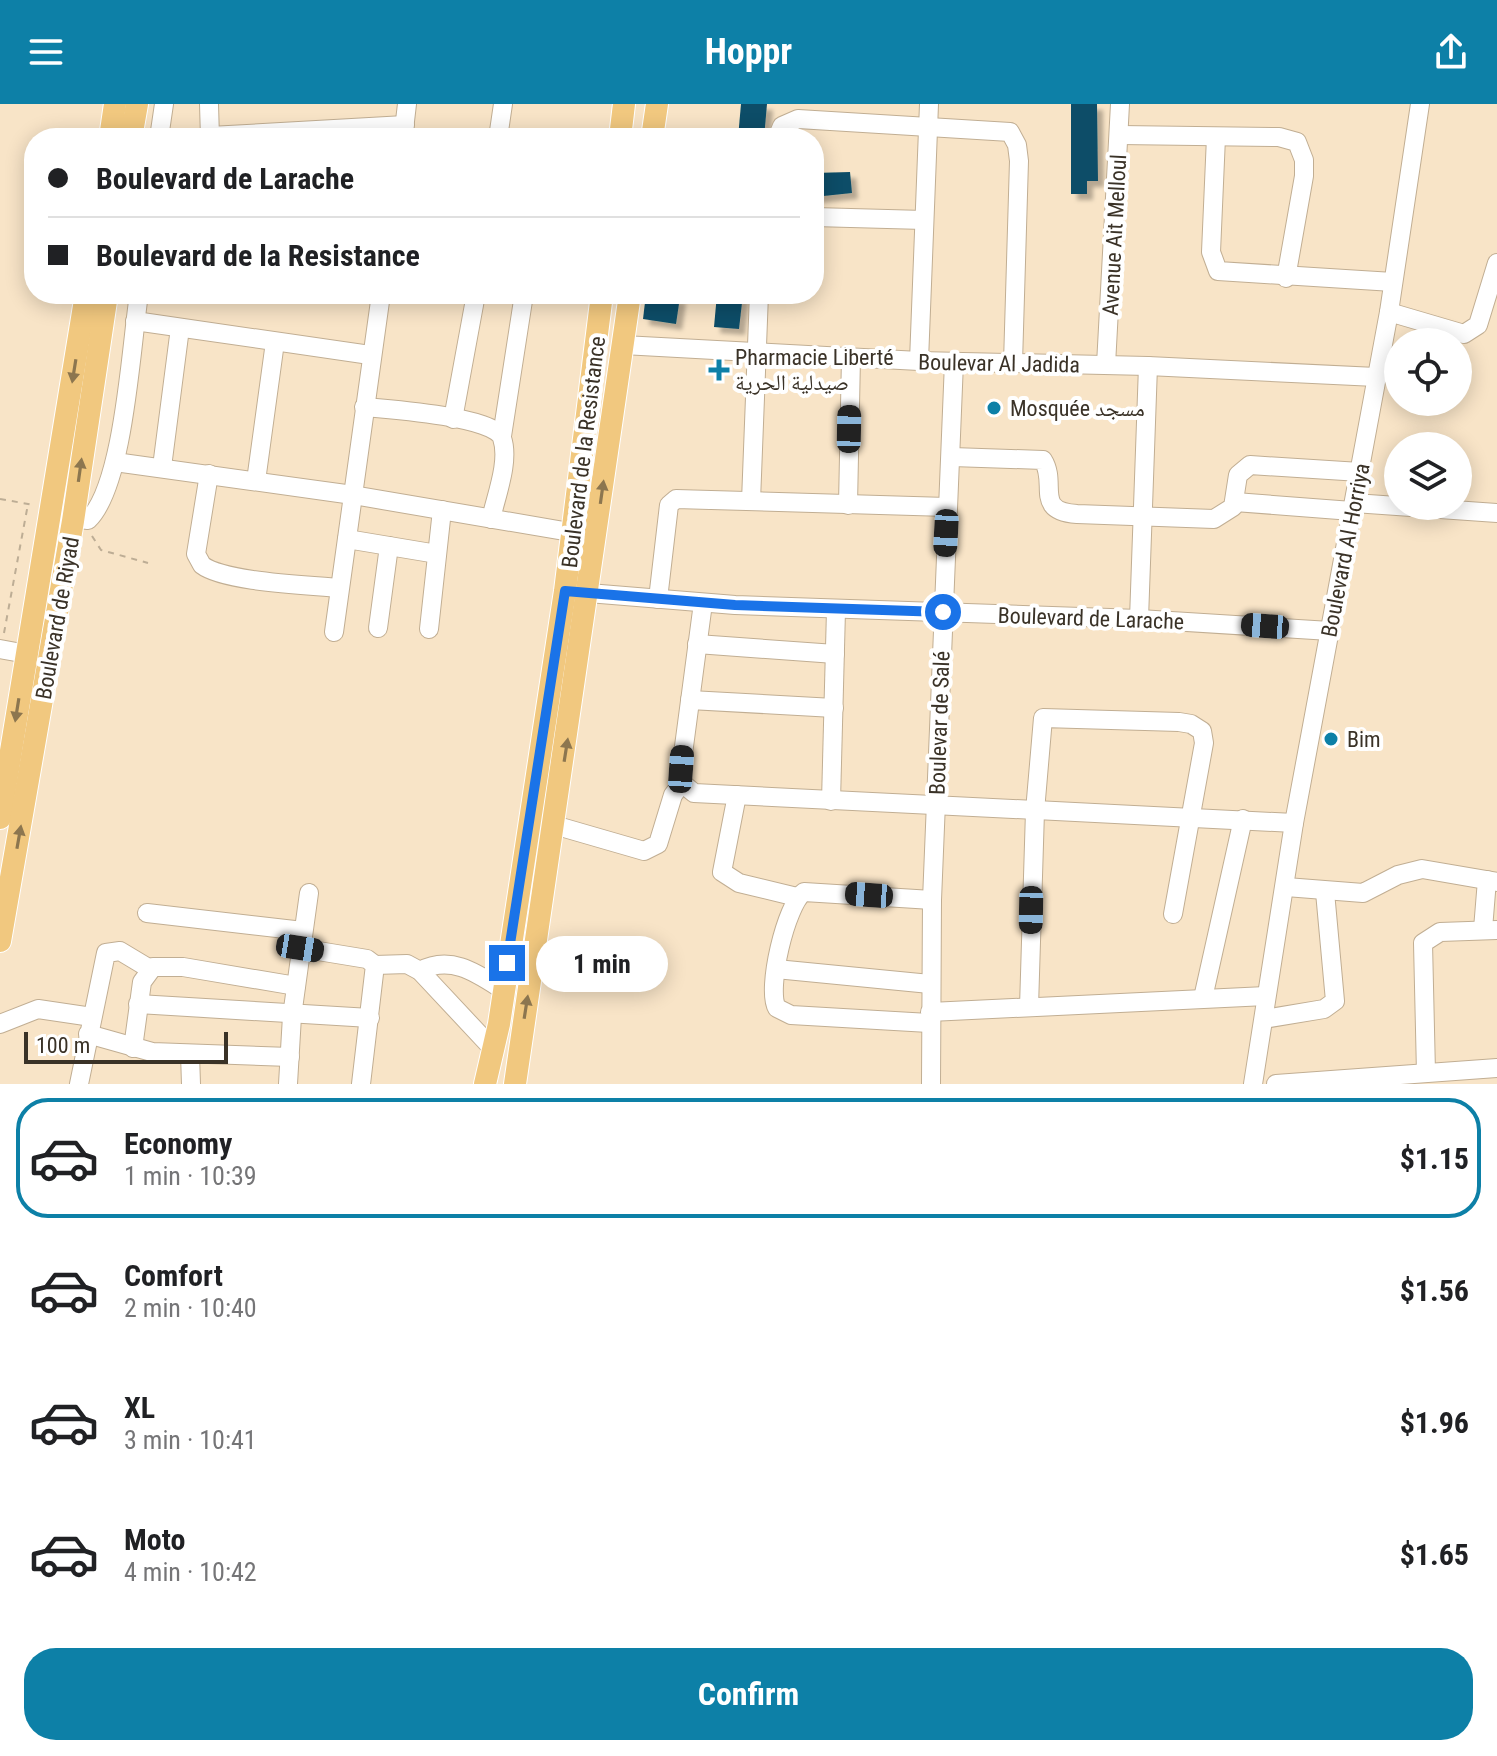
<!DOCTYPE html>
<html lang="en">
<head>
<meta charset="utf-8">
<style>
	body { margin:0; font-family:"Roboto Condensed","Noto Naskh Arabic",sans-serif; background:#f2f2f2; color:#202124; height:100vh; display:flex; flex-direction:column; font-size:30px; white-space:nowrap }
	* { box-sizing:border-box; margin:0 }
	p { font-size:26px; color:#757577 }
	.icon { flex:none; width:44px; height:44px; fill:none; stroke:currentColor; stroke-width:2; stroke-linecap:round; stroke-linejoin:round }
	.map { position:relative; height:980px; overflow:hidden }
	.panel { display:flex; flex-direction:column; background:#fff; flex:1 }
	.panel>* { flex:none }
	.top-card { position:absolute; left:24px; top:24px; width:800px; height:176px; border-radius:32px; box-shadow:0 4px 20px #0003; display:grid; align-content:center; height:176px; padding:0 24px; background:#fff }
	.fabs { position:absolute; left:1384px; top:224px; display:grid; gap:16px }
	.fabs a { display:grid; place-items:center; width:88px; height:88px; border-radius:50%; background:#fff; box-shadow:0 4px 20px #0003; font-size:40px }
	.scale { position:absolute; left:24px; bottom:20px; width:204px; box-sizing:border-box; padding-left:8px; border:4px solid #3a3227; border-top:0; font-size:22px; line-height:28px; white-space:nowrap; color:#3a3227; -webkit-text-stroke:6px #fff; paint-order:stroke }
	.end { position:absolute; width:36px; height:36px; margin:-18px; border:10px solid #1a73e8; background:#fff; box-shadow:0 0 0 4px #fff }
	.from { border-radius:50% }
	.bubble { position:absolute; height:56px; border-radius:28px; background:#fff; box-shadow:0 4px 20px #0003; font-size:26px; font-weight:700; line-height:56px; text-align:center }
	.car { position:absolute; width:24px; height:48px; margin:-24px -12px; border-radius:10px; box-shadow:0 0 6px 2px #0007; background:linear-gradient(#222 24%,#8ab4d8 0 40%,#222 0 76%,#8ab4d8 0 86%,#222 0) }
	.top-card b { display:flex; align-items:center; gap:28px; height:76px; font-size:30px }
	.top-card b+b { border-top:2px solid #e0e0e0 }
	.top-card i { width:20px; height:20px; background:#202124 }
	ul { padding:14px 0 0; list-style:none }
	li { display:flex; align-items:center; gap:24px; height:120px; margin:0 16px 12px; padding:0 8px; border:4px solid transparent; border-radius:32px }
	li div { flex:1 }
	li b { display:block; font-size:30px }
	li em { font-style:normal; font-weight:700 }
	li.on { border-color:#0d80a7 }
	li>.icon { width:72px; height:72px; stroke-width:1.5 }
	.primary-button { display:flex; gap:16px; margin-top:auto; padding:16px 24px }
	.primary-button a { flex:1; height:92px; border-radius:32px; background:#0d80a7; color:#fff; font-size:32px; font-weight:700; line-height:92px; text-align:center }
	header { display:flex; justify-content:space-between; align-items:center; height:104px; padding:0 24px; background:#0d80a7; color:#fff; font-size:36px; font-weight:700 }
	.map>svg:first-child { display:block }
	.building { fill:#0c4e67; filter:url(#shadow) }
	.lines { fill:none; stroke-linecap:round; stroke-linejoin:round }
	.minor-casing { stroke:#c1ae93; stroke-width:20 }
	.major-casing { stroke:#fff; stroke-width:24 }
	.path { stroke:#bdad95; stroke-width:2; stroke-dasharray:6 6; stroke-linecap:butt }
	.minor { stroke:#fff; stroke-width:18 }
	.major { stroke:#f1c87f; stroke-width:22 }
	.oneway { fill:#8c764f }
	.route { stroke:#1a73e8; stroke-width:10 }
	.poi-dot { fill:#0d80a7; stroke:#fff; stroke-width:3 }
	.labels { text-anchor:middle; stroke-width:8; stroke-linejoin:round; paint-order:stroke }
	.street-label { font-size:22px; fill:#3a3227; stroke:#fff }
	.poi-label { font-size:22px; fill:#3a3227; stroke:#fff; text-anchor:start }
</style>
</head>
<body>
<header><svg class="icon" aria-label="menu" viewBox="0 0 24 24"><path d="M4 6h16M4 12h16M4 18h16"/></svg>Hoppr<svg class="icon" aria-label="share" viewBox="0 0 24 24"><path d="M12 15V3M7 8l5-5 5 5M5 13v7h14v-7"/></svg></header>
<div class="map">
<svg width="1497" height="980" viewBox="0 0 1497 980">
	<defs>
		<filter id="shadow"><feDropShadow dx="6" dy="6" stdDeviation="2" flood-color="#0004"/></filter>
	</defs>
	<rect width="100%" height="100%" fill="#f8e4c7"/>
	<g class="building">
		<polygon points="741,0 767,0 764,34 738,34"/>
		<polygon points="1071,0 1097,0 1098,77 1087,77 1087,90 1071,90"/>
		<polygon points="850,68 852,89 814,93 814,69"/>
		<polygon points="646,190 680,193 676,220 643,215"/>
		<polygon points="717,190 743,190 739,225 714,223"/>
	</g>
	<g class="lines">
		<defs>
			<g id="minor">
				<polyline points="209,0 210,34"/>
				<polyline points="1120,31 1279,33 1297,38 1304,56 1304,72 1286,174"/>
				<polyline points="210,32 405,21"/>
				<polyline points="1216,33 1211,148 1218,167 1393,178"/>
				<polyline points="159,34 164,0"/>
				<polyline points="403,34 407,0"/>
				<polyline points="498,34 503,0"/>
				<polyline points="777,34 782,22 798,15 1010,28 1017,41 1019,57 1013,259"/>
				<polyline points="814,113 924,116"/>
				<polyline points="1389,208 1464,230 1478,221 1497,159"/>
				<polyline points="135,217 370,251"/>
				<polyline points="623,241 919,257 1148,262 1376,273"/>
				<polyline points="919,257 929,0"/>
				<polyline points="1106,261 1120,0"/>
				<path d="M 364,303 C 388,305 496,313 502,334 C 510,357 496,392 491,415"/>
				<polyline points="453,315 476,190"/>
				<polyline points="502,332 524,190"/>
				<path d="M 952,353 L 1043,356 C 1058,380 1033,407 1077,410 L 1214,415 L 1233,403 L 1238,371 L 1250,361 L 1360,368"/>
				<polyline points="115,358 353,391 570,428"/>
				<polyline points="162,363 180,224"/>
				<path d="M 209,370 L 196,450 L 202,461 C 224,478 308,481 338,484"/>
				<polyline points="256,377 275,238"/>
				<polyline points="751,397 759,190"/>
				<polyline points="1235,398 1352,407"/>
				<polyline points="1354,399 1497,409"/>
				<polyline points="848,401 851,253"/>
				<path d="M 49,411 L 88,416 C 124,382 131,242 139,190"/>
				<polyline points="347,435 437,450"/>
				<polyline points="576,488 735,501 1139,515 1330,527"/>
				<polyline points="658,495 669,401 676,395 947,403"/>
				<polyline points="703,499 681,665 682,679 694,689 1294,719"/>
				<polyline points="1139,515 1148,262"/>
				<polyline points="378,524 389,442"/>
				<polyline points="429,525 442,406"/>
				<polyline points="334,528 381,190"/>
				<polyline points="697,540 835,550"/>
				<polyline points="0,545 27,550"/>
				<polyline points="690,596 834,604"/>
				<polyline points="737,691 722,768 739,779 797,793"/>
				<polyline points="831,697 836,506"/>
				<polyline points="554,721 644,747 658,740 673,691 682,679"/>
				<polyline points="1286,783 1363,789 1398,771 1422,765 1497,778"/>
				<polyline points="147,809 303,827"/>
				<polyline points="1483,825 1487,776"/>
				<polyline points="300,844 367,855 375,861 361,980"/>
				<polyline points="375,861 407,860 420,867 493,945"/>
				<polyline points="776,865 930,880"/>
				<path d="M 420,867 C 451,850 478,870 503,886"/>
				<polyline points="1203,894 1243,715"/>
				<polyline points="138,900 370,914"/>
				<polyline points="1029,903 1035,707 1043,614 1179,618 1191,620 1202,627 1204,639 1173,810"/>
				<polyline points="930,908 1266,892"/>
				<polyline points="1264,915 1324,905 1335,897 1325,788"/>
				<path d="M 929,919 L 791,911 L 777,904 C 766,886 786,800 804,788 L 932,796"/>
				<polyline points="0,920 38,905 92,913"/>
				<polyline points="88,930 152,948 290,953"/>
				<polyline points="133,944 142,878 153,863 183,863 296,882"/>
				<polyline points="190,950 191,980"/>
				<polyline points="1426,969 1423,839 1440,828 1497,826"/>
				<polyline points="79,980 106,849 120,847 150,865"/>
				<polyline points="288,980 292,912 309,789"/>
				<polyline points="931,980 932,796 954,258"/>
				<polyline points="1253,980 1294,719 1389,208 1420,0"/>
				<polyline points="1276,980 1497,964"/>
			</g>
			<g id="major">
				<polyline points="110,34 115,0"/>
				<polyline points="131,34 137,0"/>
				<polyline points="620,34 624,0"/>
				<polyline points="652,34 657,0"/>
				<polyline points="0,714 86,190"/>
				<polyline points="0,837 73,417 107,190"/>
				<polyline points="485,980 499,920 565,487 602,190"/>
				<polyline points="515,980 630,190"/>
			</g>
		</defs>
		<use href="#minor" class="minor-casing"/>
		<use href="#major" class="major-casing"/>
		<g class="path">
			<polyline points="0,395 34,401"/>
			<polyline points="92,432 101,446 148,459"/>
			<polyline points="4,529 28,400"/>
		</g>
		<use href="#minor" class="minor"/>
		<use href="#major" class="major"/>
	</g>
	<defs><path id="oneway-solid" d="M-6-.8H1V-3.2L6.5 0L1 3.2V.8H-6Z" transform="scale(2)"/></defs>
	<g class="oneway">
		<use href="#oneway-solid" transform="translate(74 267) rotate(99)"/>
		<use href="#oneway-solid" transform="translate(80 366) rotate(-82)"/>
		<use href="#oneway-solid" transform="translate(602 388) rotate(-82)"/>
		<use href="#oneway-solid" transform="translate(17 606) rotate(99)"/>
		<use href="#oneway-solid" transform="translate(566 646) rotate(-81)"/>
		<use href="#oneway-solid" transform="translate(19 733) rotate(-80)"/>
		<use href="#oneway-solid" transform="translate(526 903) rotate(-81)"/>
	</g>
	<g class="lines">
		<polyline class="route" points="507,859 565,487 735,501 943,508"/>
	</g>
	<g class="poi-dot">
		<path d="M715 254h8v8h8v8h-8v8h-8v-8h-8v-8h8z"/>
		<circle cx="994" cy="304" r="8"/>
		<circle cx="1331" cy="635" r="8"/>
	</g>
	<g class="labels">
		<g class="street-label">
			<text transform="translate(1114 131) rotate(-87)" y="8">Avenue Ait Melloul</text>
			<text transform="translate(999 259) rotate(1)" y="8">Boulevar Al Jadida</text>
			<text transform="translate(583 348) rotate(-83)" y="8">Boulevard de la Resistance</text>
			<text transform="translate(1345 446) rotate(-79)" y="8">Boulevard Al Horriya</text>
			<text transform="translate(57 514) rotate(-80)" y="8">Boulevard de Riyad</text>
			<text transform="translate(1091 514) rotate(2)" y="8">Boulevard de Larache</text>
			<text transform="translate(939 619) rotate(-88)" y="8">Boulevar de Salé</text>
		</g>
		<g class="poi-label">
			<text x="735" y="261">Pharmacie Liberté<tspan x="735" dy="25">صيدلية الحرية</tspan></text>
			<text x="1010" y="312">Mosquée مسجد</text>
			<text x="1347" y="643">Bim</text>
		</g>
	</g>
</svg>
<div class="fabs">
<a><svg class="icon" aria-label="locate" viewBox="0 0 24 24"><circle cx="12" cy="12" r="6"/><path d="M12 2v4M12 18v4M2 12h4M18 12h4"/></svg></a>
<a><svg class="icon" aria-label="layers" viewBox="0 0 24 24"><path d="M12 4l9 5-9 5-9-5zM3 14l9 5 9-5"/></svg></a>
</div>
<div class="scale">100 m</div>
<i class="end from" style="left:943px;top:508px"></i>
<i class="end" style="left:507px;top:859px"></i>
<div class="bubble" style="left:536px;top:832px;width:132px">1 min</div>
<i class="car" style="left:849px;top:325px;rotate:1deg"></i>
<i class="car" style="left:946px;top:429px;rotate:183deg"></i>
<i class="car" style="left:1265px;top:522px;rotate:274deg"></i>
<i class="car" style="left:681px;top:665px;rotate:4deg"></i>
<i class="car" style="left:869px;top:791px;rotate:274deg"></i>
<i class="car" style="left:1031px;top:806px;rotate:181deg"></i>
<i class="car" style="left:300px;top:844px;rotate:99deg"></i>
<div class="top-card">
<b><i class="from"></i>Boulevard de Larache</b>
<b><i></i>Boulevard de la Resistance</b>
</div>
</div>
<section class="panel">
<ul>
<li class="on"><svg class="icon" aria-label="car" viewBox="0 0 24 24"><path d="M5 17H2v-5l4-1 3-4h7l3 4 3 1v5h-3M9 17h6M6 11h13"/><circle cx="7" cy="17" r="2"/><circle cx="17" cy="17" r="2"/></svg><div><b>Economy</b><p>1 min · 10:39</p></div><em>$1.15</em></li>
<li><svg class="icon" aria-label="car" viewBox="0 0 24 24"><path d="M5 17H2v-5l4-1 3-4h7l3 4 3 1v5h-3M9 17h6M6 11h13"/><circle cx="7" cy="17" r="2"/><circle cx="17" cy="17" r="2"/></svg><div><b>Comfort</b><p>2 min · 10:40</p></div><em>$1.56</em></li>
<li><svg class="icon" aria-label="car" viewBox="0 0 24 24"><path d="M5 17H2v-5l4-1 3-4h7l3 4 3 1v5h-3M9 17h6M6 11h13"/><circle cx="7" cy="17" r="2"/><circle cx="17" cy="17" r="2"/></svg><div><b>XL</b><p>3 min · 10:41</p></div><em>$1.96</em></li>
<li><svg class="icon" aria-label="car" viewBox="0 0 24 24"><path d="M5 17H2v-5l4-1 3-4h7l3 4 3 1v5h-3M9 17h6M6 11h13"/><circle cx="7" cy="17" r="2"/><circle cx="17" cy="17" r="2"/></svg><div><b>Moto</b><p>4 min · 10:42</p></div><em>$1.65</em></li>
</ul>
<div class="primary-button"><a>Confirm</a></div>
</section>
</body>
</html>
